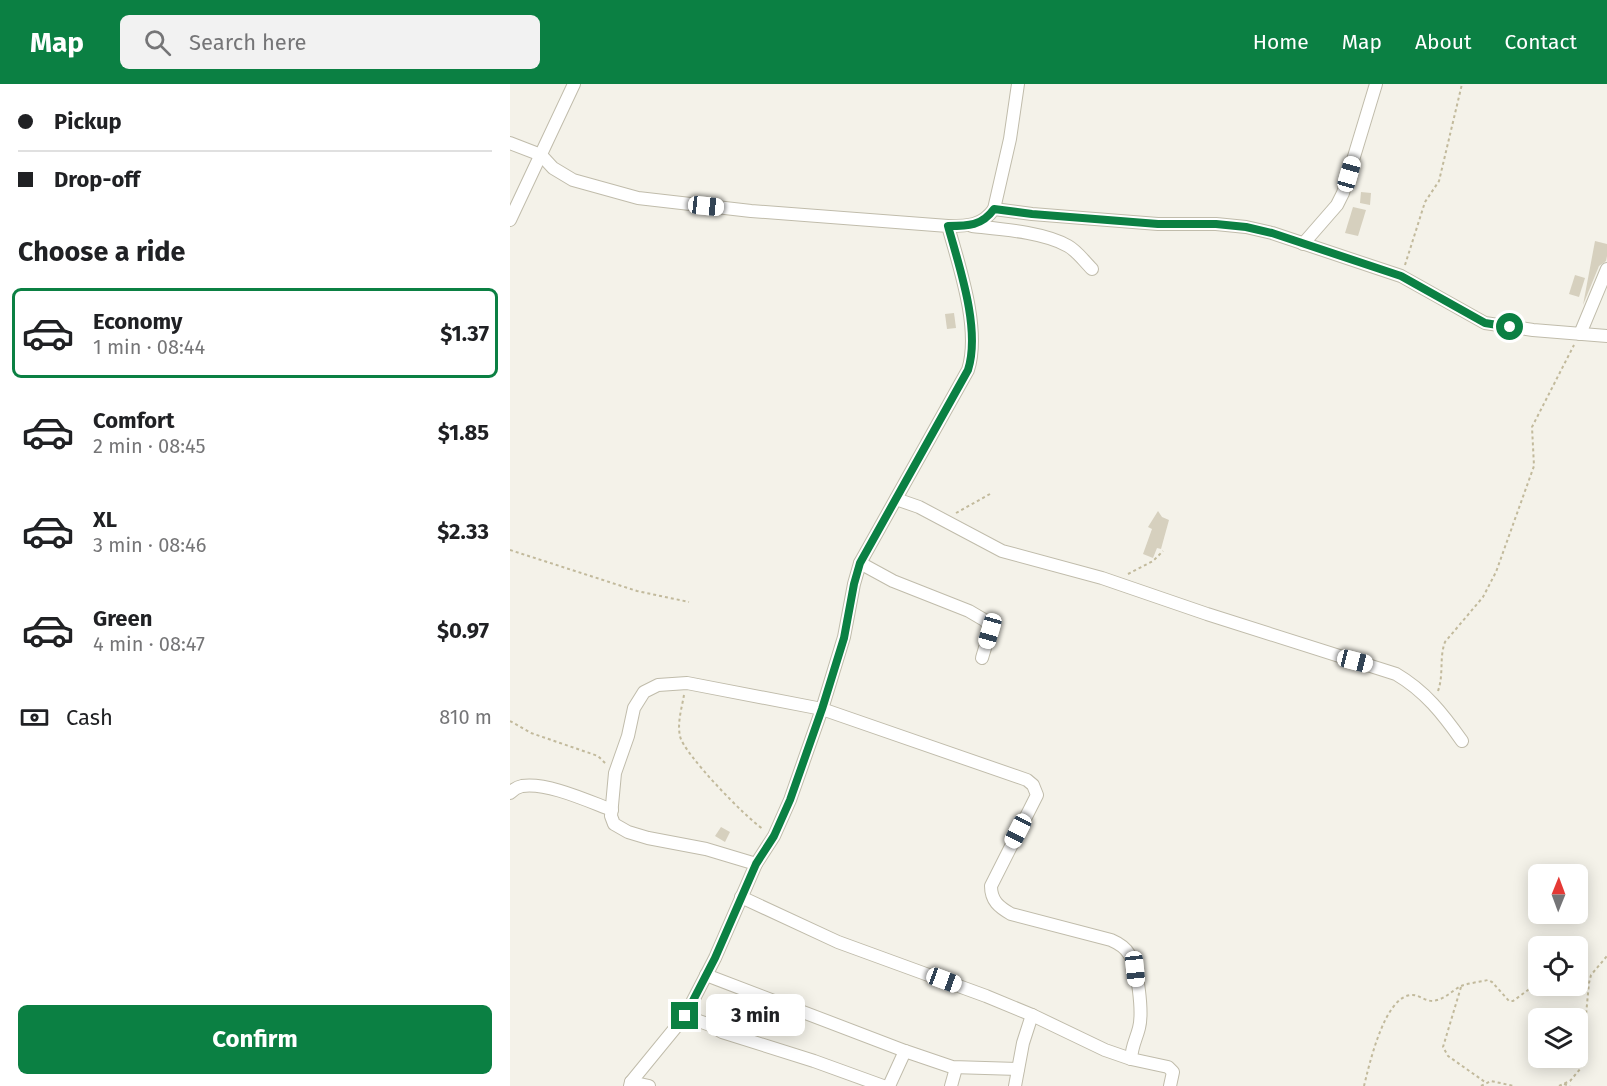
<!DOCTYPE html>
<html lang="en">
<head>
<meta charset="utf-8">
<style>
	body { margin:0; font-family:"Fira Sans",sans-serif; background:#f2f2f2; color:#202124; height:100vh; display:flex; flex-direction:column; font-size:22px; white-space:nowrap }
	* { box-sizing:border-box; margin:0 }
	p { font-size:20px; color:#757577 }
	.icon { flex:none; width:33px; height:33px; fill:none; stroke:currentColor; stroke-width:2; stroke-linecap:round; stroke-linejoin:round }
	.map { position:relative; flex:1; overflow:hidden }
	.drawer { display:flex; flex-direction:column; background:#fff; width:510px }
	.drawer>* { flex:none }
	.top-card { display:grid; align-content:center; height:132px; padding:0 18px; background:#fff }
	.needle { width:39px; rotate:1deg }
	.tools { position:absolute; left:1018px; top:780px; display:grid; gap:12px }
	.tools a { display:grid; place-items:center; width:60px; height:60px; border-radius:9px; background:#fff; box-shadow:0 3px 15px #0003; font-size:30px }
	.end { position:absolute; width:27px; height:27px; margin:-14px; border:8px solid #0b8043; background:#fff; box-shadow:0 0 0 3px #fff }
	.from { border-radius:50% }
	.bubble { position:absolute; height:42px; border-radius:9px; background:#fff; box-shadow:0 3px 15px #0003; font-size:20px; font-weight:700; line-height:42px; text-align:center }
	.car { position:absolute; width:18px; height:36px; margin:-18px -9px; border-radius:8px; box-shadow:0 0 4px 2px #0007; background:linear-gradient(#fff 24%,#345 0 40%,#fff 0 76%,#345 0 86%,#fff 0) }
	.top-card b { display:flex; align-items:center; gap:21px; height:57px; font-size:22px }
	.top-card b+b { border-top:2px solid #e0e0e0 }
	.top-card i { width:15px; height:15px; background:#202124 }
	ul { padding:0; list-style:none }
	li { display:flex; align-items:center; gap:18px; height:90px; margin:0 12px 9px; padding:0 6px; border:3px solid transparent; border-radius:9px }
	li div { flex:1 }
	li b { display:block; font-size:22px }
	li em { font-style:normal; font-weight:700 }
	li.current { border-color:#0b8043 }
	li>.icon { width:54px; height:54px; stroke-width:1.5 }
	h2 { padding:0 18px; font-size:27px; line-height:72px }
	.pay { display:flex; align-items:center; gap:15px; height:66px; padding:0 18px; font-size:22px }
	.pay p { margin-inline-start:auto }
	.cta { display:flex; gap:12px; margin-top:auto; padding:12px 18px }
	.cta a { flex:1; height:69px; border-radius:9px; background:#0b8043; color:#fff; font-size:24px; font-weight:700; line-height:69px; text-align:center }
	header { display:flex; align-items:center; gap:36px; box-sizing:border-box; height:84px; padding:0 30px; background:#0b8043; color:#fff }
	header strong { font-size:28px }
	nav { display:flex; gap:33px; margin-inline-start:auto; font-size:21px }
	.search { width:420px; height:54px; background:#f2f2f2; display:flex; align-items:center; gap:15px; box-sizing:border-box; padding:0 21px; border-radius:9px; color:#757577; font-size:22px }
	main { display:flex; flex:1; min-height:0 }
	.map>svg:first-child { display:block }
	.building { fill:#d6d0be }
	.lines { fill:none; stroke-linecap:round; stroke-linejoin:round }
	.minor-casing { stroke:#c0bcab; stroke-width:14 }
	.path { stroke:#c2ba9c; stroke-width:2; stroke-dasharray:3 3; stroke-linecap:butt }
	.minor { stroke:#fff; stroke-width:12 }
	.route { stroke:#0b8043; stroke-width:8 }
</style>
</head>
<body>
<header>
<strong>Map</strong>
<div class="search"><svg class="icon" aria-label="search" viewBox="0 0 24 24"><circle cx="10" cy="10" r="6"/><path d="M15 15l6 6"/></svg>Search here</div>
<nav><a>Home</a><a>Map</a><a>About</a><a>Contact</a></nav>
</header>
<main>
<section class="drawer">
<div class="top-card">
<b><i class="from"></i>Pickup</b>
<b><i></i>Drop-off</b>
</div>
<h2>Choose a ride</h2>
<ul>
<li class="current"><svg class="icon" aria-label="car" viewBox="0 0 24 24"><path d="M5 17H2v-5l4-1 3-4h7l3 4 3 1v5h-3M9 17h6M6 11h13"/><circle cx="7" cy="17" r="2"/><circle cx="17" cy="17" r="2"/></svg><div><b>Economy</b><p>1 min · 08:44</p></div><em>$1.37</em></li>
<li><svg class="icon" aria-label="car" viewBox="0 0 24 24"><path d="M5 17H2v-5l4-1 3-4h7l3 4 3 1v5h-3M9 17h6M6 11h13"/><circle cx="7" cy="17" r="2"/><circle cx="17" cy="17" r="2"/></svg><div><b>Comfort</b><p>2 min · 08:45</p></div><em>$1.85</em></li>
<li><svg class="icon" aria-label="car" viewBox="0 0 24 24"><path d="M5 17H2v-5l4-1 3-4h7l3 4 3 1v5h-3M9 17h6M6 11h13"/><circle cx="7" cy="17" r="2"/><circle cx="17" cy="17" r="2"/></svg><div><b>XL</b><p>3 min · 08:46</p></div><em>$2.33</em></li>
<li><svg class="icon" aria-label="car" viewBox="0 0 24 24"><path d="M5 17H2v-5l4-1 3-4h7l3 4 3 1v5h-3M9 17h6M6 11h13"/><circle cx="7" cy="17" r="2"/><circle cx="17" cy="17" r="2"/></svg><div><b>Green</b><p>4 min · 08:47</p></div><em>$0.97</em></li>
</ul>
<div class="pay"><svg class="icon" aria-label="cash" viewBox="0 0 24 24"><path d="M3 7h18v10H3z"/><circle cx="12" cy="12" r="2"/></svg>Cash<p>810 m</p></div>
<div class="cta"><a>Confirm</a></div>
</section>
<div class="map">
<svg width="1097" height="1002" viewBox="0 0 1097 1002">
	<rect width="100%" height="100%" fill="#f4f2e9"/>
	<g class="building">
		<polygon points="851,108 861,109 860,121 850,119"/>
		<polygon points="843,123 856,126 848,152 835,149"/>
		<polygon points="1085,157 1097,160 1097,172 1096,177 1089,182 1073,221"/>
		<polygon points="1065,191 1075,194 1069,213 1059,210"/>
		<polygon points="444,229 446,244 437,245 435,230"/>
		<polygon points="648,427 652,433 659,436 651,465 647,464 643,474 633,470 642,445 638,443"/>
		<polygon points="211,743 220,748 215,758 205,752"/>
	</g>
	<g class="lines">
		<defs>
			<g id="minor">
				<path d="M 0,59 L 31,71 L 43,84 L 63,96 L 128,114 L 241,127 L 438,142 C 449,182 471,245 458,286 L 350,479 L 344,500 L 334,553 L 312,625 L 280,716 L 264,752 L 246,780 L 205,874 L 175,932 L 121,998 L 120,1002"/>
				<polyline points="484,125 500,55 508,0"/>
				<polyline points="0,136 64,0"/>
				<path d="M 438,142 C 458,142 472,142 484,125 L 522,130 L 648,140 L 706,140 L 736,143 L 762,149 L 891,192 L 975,239 L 1023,246 L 1097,252"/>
				<path d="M 462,142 C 490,145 534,148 558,162 C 567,167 574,177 582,185"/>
				<polyline points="793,160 827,121 833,109 866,0"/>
				<polyline points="1070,250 1097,185"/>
				<path d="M 386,415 L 409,423 L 492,467 L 592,494 L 697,530 L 886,590 C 915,607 933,630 952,657"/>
				<polyline points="350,479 383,497 459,527 476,537 480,547 472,574"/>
				<path d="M 0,709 C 3,706 7,703 12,702 C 37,698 78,717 102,726"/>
				<path d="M 246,780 L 196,765 L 138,754 L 118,748 L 104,740 L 101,732 L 105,689 L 118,652 L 124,624 L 134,608 L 148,601 L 177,599 L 312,625 L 517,696 L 523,701 L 527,711 L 481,802 C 481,817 489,823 501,830 L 601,856 C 608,859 615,863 619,870 C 628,882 633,929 629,944 C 626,956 622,961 621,975"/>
				<polyline points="231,813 328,858 476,912 522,931 595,966 621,975 658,983 663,988 660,1002"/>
				<polyline points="196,891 395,967 442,983 508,985"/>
				<polyline points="175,932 200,941 212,948 304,977 373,1002"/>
				<polyline points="121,998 139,1002"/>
				<polyline points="379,1002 395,967"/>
				<polyline points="441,1002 446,984"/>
				<polyline points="505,1002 513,959 522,931"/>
			</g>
		</defs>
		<use href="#minor" class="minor-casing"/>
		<g class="path">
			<polyline points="895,181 915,118 929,97 952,0"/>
			<polyline points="446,429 480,410"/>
			<polyline points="0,466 127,507 179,518"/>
			<polyline points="618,490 643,477 653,467"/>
			<path d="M 928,607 C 934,590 929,574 935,558 L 973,513 L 986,488 L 1024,382 L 1022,343 L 1064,261"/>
			<path d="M 174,611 C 172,623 167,639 170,652 C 173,669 237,735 253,745"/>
			<polyline points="0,637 21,649 88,672 97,681"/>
			<polyline points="951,903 933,963 938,972 975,998"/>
			<polyline points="1054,1000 1060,1002"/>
			<path d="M 854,1002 C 859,982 874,913 901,911 C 910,910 917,920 927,916 C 936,914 943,906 951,902 C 959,899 969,898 978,896 L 982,898 L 999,917 L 1003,917 L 1029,898"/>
			<polyline points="971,1002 981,997 1004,1002"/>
			<polyline points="1049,1002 1060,997 1071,984 1079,899 1081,891 1097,872"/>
		</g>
		<use href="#minor" class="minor"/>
	</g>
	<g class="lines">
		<path class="route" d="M 175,932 L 205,874 L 246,780 L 264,752 L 280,716 L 312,625 L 334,554 L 344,500 L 350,479 L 458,286 C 471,245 449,182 438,142 C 458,142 472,142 484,125 L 522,130 L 648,140 L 706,140 L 736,143 L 762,149 L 891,192 L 975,239 L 1000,243"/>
	</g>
</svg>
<div class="tools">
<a><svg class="needle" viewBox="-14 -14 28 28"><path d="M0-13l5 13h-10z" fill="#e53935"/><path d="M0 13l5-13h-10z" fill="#757577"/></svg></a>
<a><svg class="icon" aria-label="locate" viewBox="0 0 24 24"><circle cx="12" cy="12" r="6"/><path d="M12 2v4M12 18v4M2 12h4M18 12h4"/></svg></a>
<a><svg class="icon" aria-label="layers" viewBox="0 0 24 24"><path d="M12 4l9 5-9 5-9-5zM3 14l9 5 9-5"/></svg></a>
</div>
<i class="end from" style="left:1000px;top:243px"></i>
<i class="end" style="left:175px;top:932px"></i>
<div class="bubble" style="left:196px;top:910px;width:99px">3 min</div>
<i class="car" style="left:839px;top:90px;rotate:16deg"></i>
<i class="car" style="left:196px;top:122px;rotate:96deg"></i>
<i class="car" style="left:480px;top:547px;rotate:196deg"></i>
<i class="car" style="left:845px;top:577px;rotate:104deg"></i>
<i class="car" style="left:508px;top:747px;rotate:207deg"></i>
<i class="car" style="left:625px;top:885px;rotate:174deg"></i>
<i class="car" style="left:434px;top:896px;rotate:110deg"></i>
</div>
</main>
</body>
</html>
